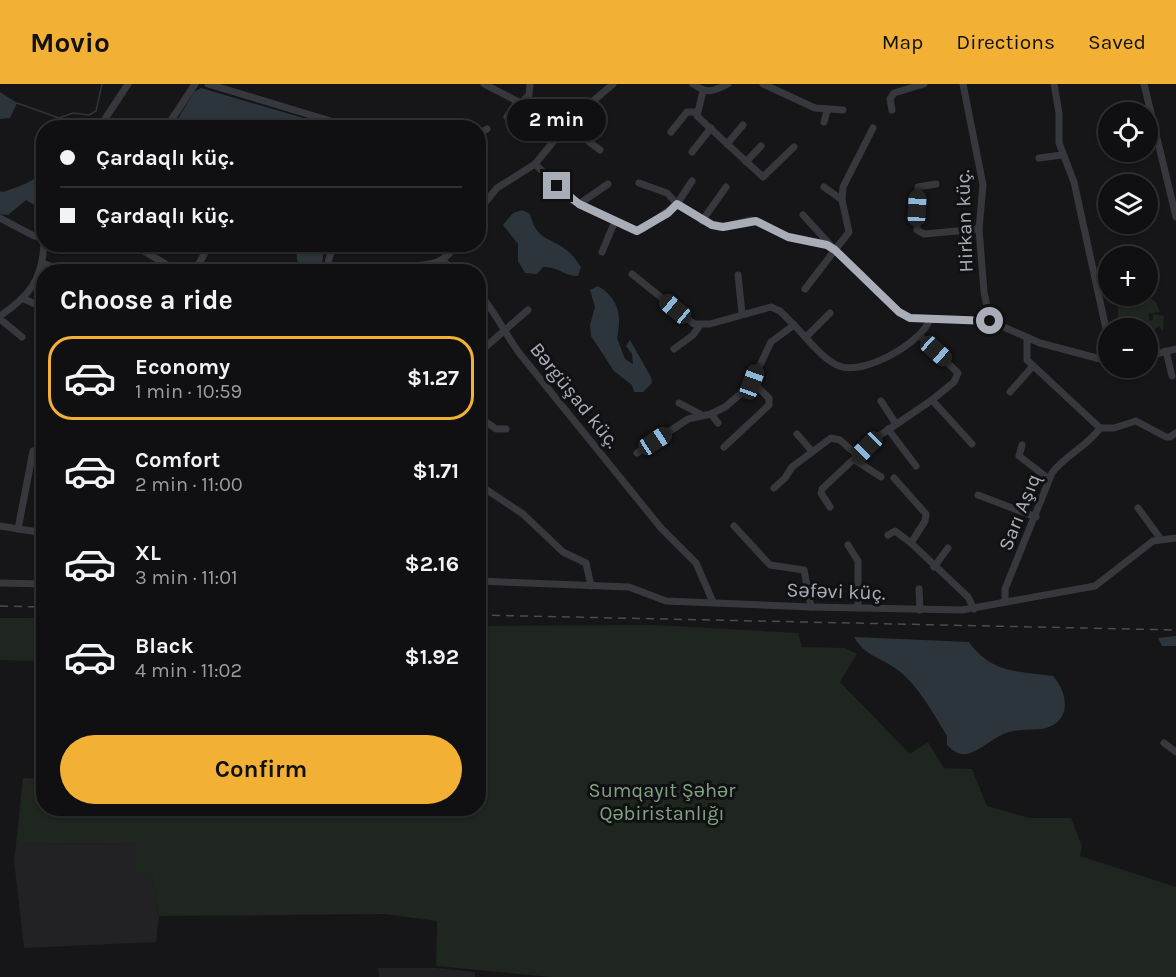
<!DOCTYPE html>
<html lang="en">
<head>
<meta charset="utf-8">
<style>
	body { margin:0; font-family:Karla,sans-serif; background:#19191b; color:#f1f3f6; height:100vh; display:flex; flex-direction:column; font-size:22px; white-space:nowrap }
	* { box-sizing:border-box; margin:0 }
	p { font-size:20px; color:#9c9d9f }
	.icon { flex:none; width:33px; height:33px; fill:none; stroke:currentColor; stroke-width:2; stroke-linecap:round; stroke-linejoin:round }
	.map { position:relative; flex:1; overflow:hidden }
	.panel { position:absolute; left:36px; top:180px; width:450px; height:552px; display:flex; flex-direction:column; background:#101012; border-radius:24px; box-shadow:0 2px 4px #0004,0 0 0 2px #303032 }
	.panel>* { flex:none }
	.banner { position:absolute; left:36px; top:36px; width:450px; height:132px; border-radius:24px; box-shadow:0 2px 4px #0004,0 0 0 2px #303032; display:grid; align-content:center; height:132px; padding:0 24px; background:#101012 }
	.buttons { position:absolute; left:1098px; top:18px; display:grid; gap:12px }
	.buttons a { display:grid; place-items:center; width:60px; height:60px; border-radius:50%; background:#101012; box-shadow:0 2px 4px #0004,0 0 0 2px #303032; font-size:30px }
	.end { position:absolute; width:27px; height:27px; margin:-14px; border:8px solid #a8adb8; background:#111; box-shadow:0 0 0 3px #111 }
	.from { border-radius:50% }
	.bubble { position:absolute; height:42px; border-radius:21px; background:#101012; box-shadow:0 2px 4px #0004,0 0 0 2px #303032; font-size:20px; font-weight:700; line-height:42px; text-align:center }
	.car { position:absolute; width:18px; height:36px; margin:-18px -9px; border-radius:8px; box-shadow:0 0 4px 2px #0007; background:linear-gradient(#222 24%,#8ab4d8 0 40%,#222 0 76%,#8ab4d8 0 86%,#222 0) }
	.banner b { display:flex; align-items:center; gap:21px; height:57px; font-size:22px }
	.banner b+b { border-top:2px solid #303032 }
	.banner i { width:15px; height:15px; background:#f1f3f6 }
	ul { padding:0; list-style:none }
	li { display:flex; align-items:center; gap:18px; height:84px; margin:0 12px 9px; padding:0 12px; border:3px solid transparent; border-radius:24px }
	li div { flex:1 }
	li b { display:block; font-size:22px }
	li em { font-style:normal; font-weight:700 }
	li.selected { border-color:#f2b134 }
	li>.icon { width:54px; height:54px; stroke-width:1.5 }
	h2 { padding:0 24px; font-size:27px; line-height:72px }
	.cta { display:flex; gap:12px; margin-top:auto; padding:12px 24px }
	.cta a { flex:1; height:69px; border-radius:36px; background:#f2b134; color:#111; font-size:24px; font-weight:700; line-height:69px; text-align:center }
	header { display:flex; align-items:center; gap:36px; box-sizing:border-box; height:84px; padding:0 30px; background:#f2b134; color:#111 }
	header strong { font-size:28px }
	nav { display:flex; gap:33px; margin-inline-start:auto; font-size:21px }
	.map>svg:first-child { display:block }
	.built { fill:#222225 }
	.green { fill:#1e261f }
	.water { fill:#2c353c }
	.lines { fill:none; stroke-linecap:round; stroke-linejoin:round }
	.stream { stroke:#2c353c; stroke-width:1.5 }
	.street { stroke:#37383d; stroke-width:7 }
	.rail { stroke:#4a4c52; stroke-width:1.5; stroke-dasharray:8 6; stroke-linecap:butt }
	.route { stroke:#a8adb8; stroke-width:8 }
	.labels { text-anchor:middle; stroke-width:6; stroke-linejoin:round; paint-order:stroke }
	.street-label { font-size:20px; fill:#a8adb8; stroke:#111113 }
	.park-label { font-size:20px; fill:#7fa381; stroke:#111113 }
</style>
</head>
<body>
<header>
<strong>Movio</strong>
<nav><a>Map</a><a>Directions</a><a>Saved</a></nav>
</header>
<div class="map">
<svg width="1176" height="893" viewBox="0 0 1176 893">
	<rect width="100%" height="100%" fill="#161618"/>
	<g class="built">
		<polygon points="133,759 136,763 136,787 152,788 159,832 156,858 24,864 14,776 16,760"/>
		<polygon points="378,884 436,884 475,888 475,893 379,893"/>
	</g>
	<g class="green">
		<path d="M 1125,212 C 1137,217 1153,204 1160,228 L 1148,230 L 1150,237 L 1153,235 L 1153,230 L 1164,232 L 1163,245 L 1162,247 L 1159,242 L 1153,247 L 1148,244 L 1113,244 L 1118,240 L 1118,221 L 1111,218 L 1112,215 L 1124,215 Z"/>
		<polygon points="0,534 43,534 43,577 0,576"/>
		<polygon points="655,541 798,549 802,563 845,564 857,570 840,598 910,670 928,658 944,684 972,685 987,722 1029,734 1071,734 1082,762 1080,772 1176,803 1176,893 551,893 436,882 437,837 384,830 159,832 152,789 136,788 136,763 133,759 16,760 23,694 43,695 44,724 478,724 479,542"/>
	</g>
	<g class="water">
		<polygon points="201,4 334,43 173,43 194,8"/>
		<polygon points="0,8 17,19 10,34 0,35"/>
		<path d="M 43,88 L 43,118 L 36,122 L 26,116 L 8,131 L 0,130 L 0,107 L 3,108 C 17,103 32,99 43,88 Z"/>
		<path d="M 522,126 L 530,130 C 537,158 550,152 569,168 C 574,172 577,178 581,183 L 578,192 C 564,192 557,182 543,183 L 537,190 L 525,189 L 518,177 L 518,160 L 503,141 L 513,129 Z"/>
		<polygon points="296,161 325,161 322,179 314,187 304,187 297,176"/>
		<path d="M 598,202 C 619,215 622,232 617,254 L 625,275 L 633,280 L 632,270 L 626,262 L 630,256 L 651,293 L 652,299 L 643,308 L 634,308 L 632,301 L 614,287 L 591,252 L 590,241 L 595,223 L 590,206 Z"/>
		<polygon points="1176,552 1176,562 1162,562 1158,554"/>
		<path d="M 854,553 L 969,558 C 992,590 1018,587 1053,592 C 1070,611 1071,641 1041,645 C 1030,646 1019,645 1009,648 C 994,652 981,667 967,670 C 958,671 953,667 947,661 L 947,652 C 933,629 917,599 895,584 C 879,573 864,571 854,553 Z"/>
	</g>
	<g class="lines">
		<polyline class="stream" points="17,19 59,34 73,29 89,31 96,27 102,0"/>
		<g class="street">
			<polyline points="208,0 354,44"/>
			<polyline points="484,0 521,19 529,11 530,0"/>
			<path d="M 693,0 C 707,10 713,8 728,0"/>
			<polyline points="763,0 815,24 843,26"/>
			<polyline points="963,0 983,101 979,145 984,208 990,237"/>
			<polyline points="1054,0 1059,29 1059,59 1074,98 1108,254"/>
			<polyline points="1144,0 1176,133"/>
			<polyline points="703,7 697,32 763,93 794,63"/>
			<polyline points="892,26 890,15 894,9 924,0"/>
			<polyline points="507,33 516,19"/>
			<polyline points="824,38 827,27"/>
			<polyline points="567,41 600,66"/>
			<polyline points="99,44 128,0"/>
			<polyline points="166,44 195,0"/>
			<polyline points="671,48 687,28 696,28"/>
			<polyline points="478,50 487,45"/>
			<polyline points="727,60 743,41"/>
			<polyline points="692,68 711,44"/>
			<polyline points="1039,74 1062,71"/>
			<polyline points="746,78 761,62"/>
			<polyline points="535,80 572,116 633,146 643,145 677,120 713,141 723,143 751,136 788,152 827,161 835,166 899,228 910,234 990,237 1040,259 1108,277"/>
			<polyline points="639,99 667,109 677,120 692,97"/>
			<polyline points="936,100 918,103 917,146 924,150 979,145"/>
			<polyline points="824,103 842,116"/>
			<polyline points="579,120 608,100"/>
			<polyline points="478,127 497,104 535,80 572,35 613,0"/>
			<polyline points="803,131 835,166 849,148 842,116 843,103 873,44"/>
			<polyline points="0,134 34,152 44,153"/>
			<polyline points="702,137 726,103"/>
			<polyline points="132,160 179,188"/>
			<polyline points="602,168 615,137"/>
			<polyline points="443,177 456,188"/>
			<polyline points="42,179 66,188"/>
			<polyline points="194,188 206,167"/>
			<polyline points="330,188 328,179 333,160"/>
			<path d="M 383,188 C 413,175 436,192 457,160"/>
			<polyline points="632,190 694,240 710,240 771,223 780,227 794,241"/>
			<polyline points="738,191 742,229"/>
			<polyline points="805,205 835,166"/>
			<path d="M 478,208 C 495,227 505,250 520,270 L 661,444 L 696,479 L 713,518"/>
			<polyline points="24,215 44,224"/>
			<path d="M 0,232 C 29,212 42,197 44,160"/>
			<polyline points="0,235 22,253"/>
			<polyline points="920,252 958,289 954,298 932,316"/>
			<polyline points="806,253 830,229"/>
			<polyline points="1027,254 1027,276 1100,344"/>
			<polyline points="674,265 693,251 700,241"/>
			<polyline points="482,266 528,226"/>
			<polyline points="1166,267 1172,292"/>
			<polyline points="1148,272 1176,265"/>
			<polyline points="40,277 44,268"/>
			<polyline points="1010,308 1033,282"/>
			<polyline points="881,317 896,340"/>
			<polyline points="679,319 702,331"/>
			<polyline points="711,330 718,339"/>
			<polyline points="478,332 496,345 506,345"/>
			<polyline points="888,345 916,382"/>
			<polyline points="797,350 811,366"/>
			<polyline points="1022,361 1019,372 1049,395"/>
			<polyline points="724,363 769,321 769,314 752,298"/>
			<path d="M 637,369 L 688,335 L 711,330 L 725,323 L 750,302 L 771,258 L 794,241 C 807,254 822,275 839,282 C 863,292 922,259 930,235"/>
			<polyline points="855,376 881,393"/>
			<polyline points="894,394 926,430 925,437 911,459"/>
			<polyline points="478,400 523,430 563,468 586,479 591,502"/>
			<polyline points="774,404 785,394 792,383 831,354 840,356 858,372"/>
			<polyline points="978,411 1036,433"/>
			<polyline points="830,423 821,409 822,405 876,354 932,316 972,360"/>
			<polyline points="1138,424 1160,454"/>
			<polyline points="0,442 44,449"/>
			<polyline points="734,442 770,481 804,486 811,523"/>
			<polyline points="18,445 33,367"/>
			<polyline points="888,451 895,447 911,459 968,513 974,525"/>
			<polyline points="848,461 858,477 858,524"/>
			<polyline points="934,483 948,464"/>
			<polyline points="478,497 629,503 666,517 811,523 962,526 1095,502 1153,457 1176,454"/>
			<polyline points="0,499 44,500"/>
			<polyline points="919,505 920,526"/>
			<path d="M 1005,518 L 1005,505 L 1052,389 C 1065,371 1088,362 1100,344 L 1114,344 L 1136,337 L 1166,353 L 1170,353 L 1176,349"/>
			<polyline points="1164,659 1176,668"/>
		</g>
		<g class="rail">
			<polyline points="0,522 44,523"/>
			<polyline points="478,531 1176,546"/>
		</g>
	</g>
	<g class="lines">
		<polyline class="route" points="557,102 579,120 637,147 668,129 677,120 712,141 723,143 756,137 788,153 827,161 835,166 899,228 910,234 990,237"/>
	</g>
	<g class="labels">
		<g class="street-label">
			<text transform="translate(964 137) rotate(-92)" y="7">Hirkan küç.</text>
			<text transform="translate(575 311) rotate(51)" y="7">Bərgüşad küç.</text>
			<text transform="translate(1019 428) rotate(-68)" y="7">Sarı Aşıq</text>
			<text transform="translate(836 507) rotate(2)" y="7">Səfəvi küç.</text>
		</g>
		<g class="park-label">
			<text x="662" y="713">Sumqayıt Şəhər<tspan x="662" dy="23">Qəbiristanlığı</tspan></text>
		</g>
	</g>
</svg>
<div class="buttons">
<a><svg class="icon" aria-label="locate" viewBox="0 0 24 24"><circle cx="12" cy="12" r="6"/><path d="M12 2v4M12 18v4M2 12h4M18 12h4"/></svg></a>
<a><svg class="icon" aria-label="layers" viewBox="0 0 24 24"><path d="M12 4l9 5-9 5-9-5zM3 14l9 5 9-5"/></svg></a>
<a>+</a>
<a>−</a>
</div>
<i class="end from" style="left:990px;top:237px"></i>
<i class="end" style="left:557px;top:102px"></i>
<div class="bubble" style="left:507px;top:15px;width:99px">2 min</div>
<i class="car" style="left:917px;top:124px;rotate:3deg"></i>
<i class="car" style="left:675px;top:225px;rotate:310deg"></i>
<i class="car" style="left:936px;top:267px;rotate:132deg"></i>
<i class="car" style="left:752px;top:298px;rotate:20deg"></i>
<i class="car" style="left:655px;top:357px;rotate:57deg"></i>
<i class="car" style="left:867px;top:363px;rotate:225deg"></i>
<div class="banner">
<b><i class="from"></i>Çardaqlı küç.</b>
<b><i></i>Çardaqlı küç.</b>
</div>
<section class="panel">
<h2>Choose a ride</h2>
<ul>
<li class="selected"><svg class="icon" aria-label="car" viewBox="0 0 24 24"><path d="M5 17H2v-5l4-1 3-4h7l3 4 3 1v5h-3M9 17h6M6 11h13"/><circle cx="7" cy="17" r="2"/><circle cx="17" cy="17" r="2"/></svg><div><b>Economy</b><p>1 min · 10:59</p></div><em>$1.27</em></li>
<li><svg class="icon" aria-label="car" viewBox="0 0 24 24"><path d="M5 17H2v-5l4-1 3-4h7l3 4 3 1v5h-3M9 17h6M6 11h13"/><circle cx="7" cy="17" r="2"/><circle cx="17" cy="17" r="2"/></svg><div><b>Comfort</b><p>2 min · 11:00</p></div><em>$1.71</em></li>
<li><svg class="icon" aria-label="car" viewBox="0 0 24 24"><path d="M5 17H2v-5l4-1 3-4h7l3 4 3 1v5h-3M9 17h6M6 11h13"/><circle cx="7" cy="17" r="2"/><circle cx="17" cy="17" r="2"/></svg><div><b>XL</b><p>3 min · 11:01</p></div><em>$2.16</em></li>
<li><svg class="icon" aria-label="car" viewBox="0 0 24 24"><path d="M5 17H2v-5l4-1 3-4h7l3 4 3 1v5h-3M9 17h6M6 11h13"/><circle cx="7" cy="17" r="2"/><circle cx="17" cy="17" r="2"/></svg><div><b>Black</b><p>4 min · 11:02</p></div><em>$1.92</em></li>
</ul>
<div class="cta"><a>Confirm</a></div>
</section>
</div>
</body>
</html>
